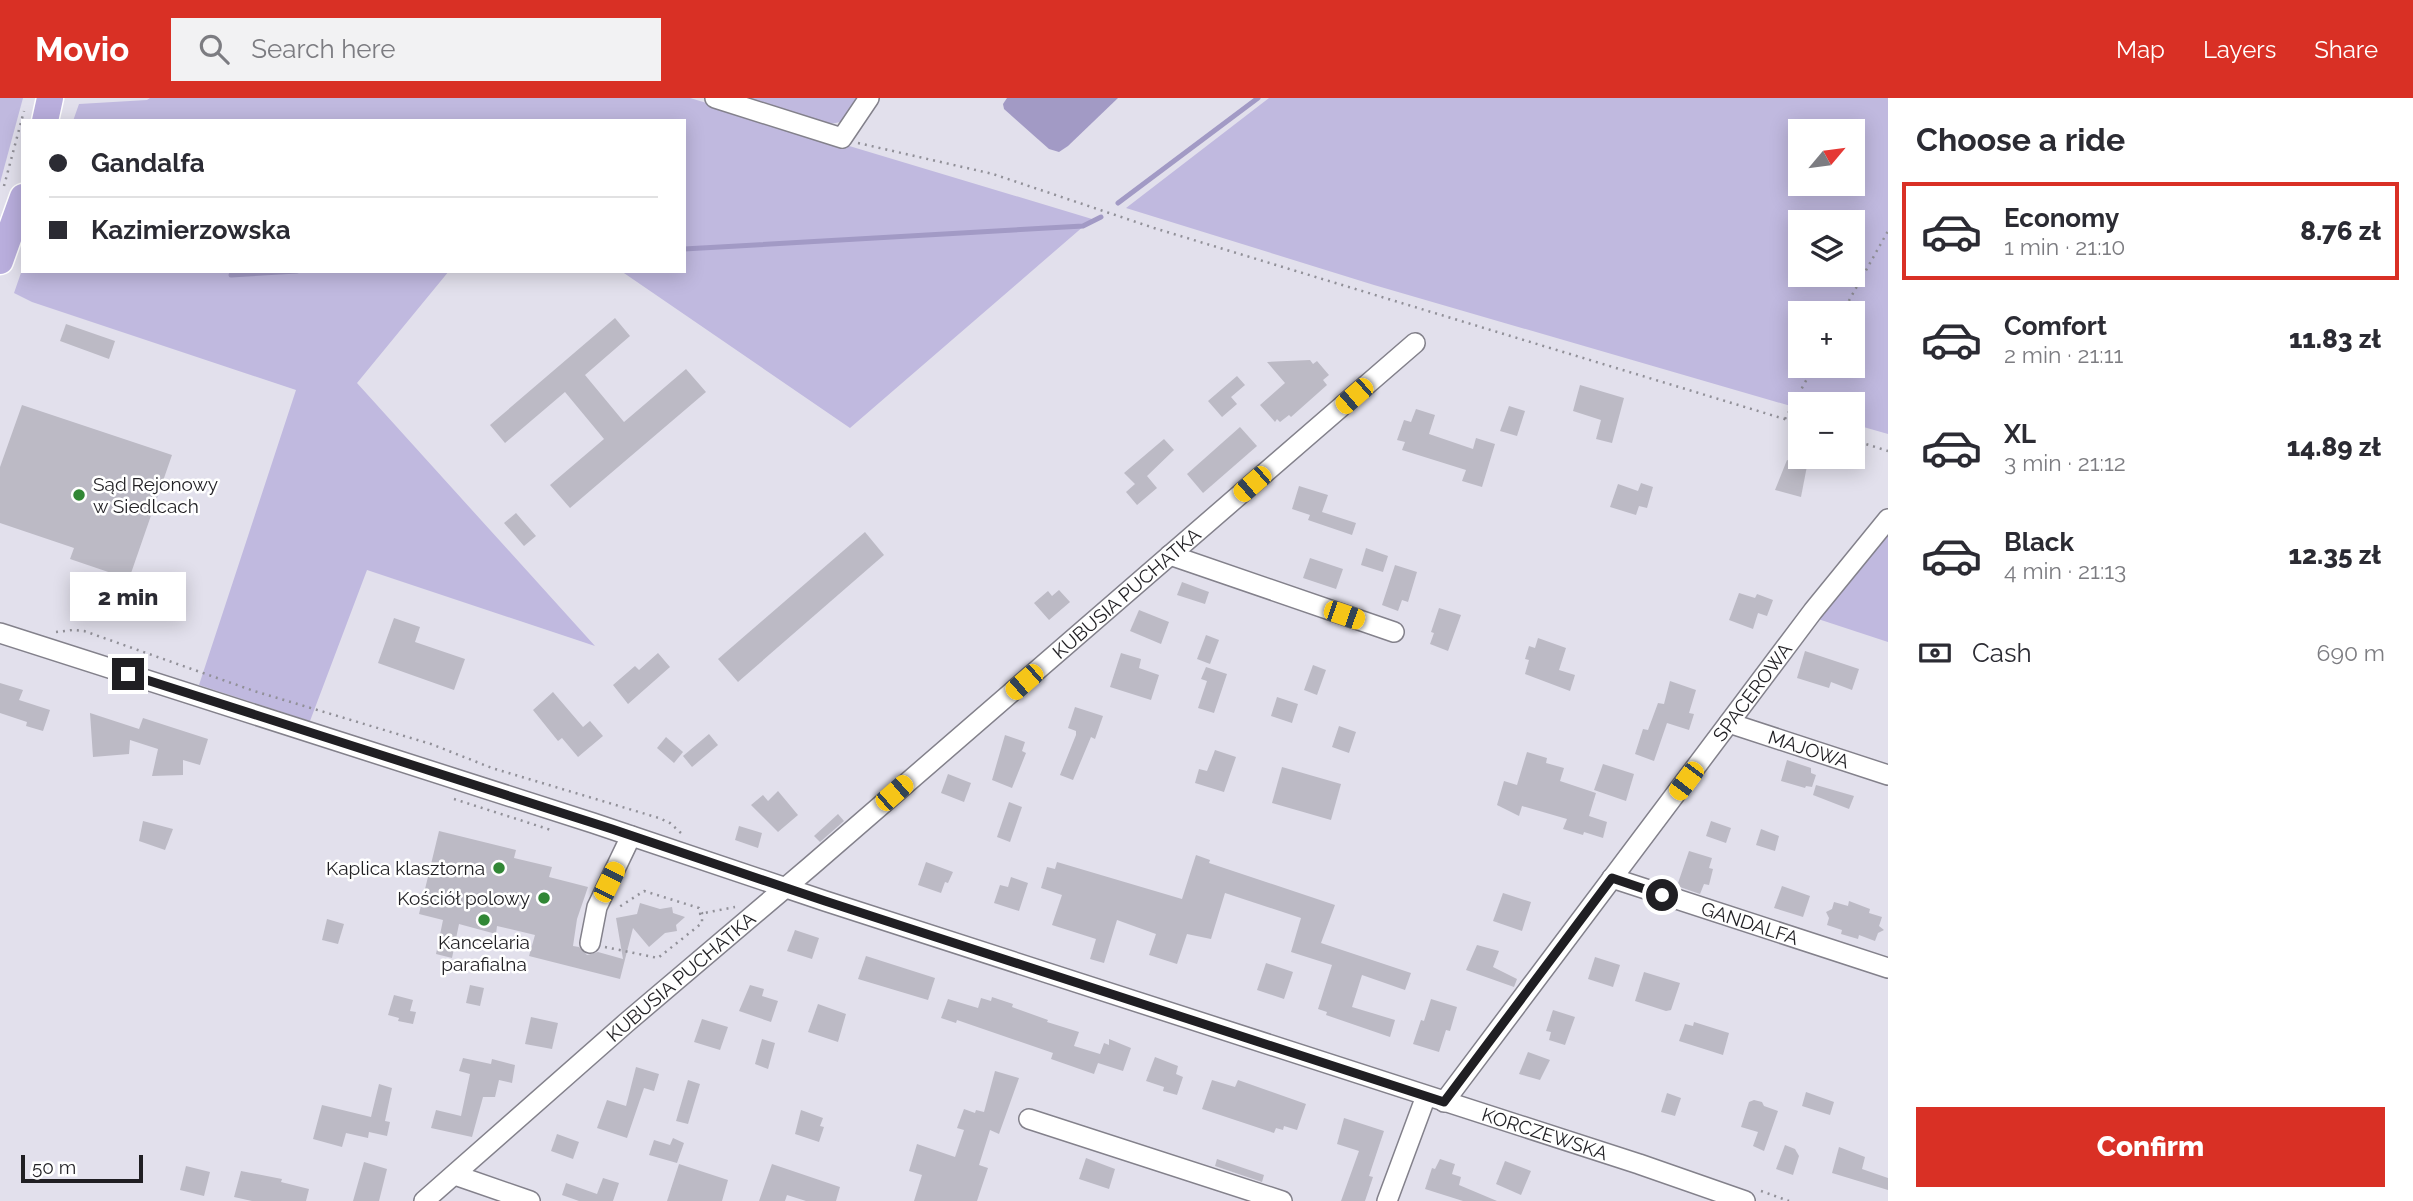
<!DOCTYPE html>
<html lang="en">
<head>
<meta charset="utf-8">
<style>
	body { margin:0; font-family:Raleway,sans-serif; background:#f2f2f3; color:#2b2b33; height:100vh; display:flex; flex-direction:column; font-size:26px; white-space:nowrap }
	* { box-sizing:border-box; margin:0 }
	p { font-size:23px; color:#7c7c81 }
	.icon { flex:none; width:38px; height:38px; fill:none; stroke:currentColor; stroke-width:2; stroke-linecap:round; stroke-linejoin:round }
	.map { position:relative; flex:1; overflow:hidden }
	.side { display:flex; flex-direction:column; background:#fff; width:525px }
	.side>* { flex:none }
	.hud { position:absolute; left:21px; top:21px; width:665px; height:154px; border-radius:0px; box-shadow:0 4px 18px #0003; display:grid; align-content:center; height:154px; padding:0 28px; background:#fff }
	.needle { width:46px; rotate:61deg }
	.buttons { position:absolute; left:1788px; top:21px; display:grid; gap:14px }
	.buttons a { display:grid; place-items:center; width:77px; height:77px; border-radius:0px; background:#fff; box-shadow:0 4px 18px #0003; font-size:35px }
	.scale { position:absolute; left:21px; bottom:18px; width:122px; box-sizing:border-box; padding-left:7px; border:4px solid #201f23; border-top:0; font-size:19px; line-height:24px; white-space:nowrap; color:#201f23; -webkit-text-stroke:5px #fff; paint-order:stroke }
	.end { position:absolute; width:32px; height:32px; margin:-16px; border:9px solid #201f23; background:#fff; box-shadow:0 0 0 4px #fff }
	.from { border-radius:50% }
	.bubble { position:absolute; height:49px; border-radius:0px; background:#fff; box-shadow:0 4px 18px #0003; font-size:23px; font-weight:800; line-height:49px; text-align:center }
	.car { position:absolute; width:21px; height:42px; margin:-21px -10px; border-radius:9px; box-shadow:0 0 5px 2px #0007; background:linear-gradient(#f5c518 24%,#345 0 40%,#f5c518 0 76%,#345 0 86%,#f5c518 0) }
	.hud b { display:flex; align-items:center; gap:24px; height:66px; font-size:26px }
	.hud b+b { border-top:2px solid #e1e1e2 }
	.hud i { width:18px; height:18px; background:#2b2b33 }
	ul { padding:0; list-style:none }
	li { display:flex; align-items:center; gap:21px; height:98px; margin:0 14px 10px; padding:0 14px; border:4px solid transparent; border-radius:0px }
	li div { flex:1 }
	li b { display:block; font-size:26px }
	li em { font-style:normal; font-weight:800 }
	li.current { border-color:#d93025 }
	li>.icon { width:63px; height:63px; stroke-width:1.5 }
	h2 { padding:0 28px; font-size:32px; line-height:84px }
	.pay { display:flex; align-items:center; gap:18px; height:77px; padding:0 28px; font-size:26px }
	.pay p { margin-inline-start:auto }
	.primary-button { display:flex; gap:14px; margin-top:auto; padding:14px 28px }
	.primary-button a { flex:1; height:80px; border-radius:0px; background:#d93025; color:#fff; font-size:28px; font-weight:800; line-height:80px; text-align:center }
	header { display:flex; align-items:center; gap:42px; box-sizing:border-box; height:98px; padding:0 35px; background:#d93025; color:#fff }
	header strong { font-size:33px }
	nav { display:flex; gap:38px; margin-inline-start:auto; font-size:24px }
	.search { width:490px; height:63px; background:#f2f2f3; display:flex; align-items:center; gap:18px; box-sizing:border-box; padding:0 24px; border-radius:0px; color:#7c7c81; font-size:26px }
	main { display:flex; flex:1; min-height:0 }
	.map>svg:first-child { display:block }
	.green { fill:#c0b9df; fill-rule:evenodd }
	.water { fill:#a29ac5 }
	.lines { fill:none; stroke-linecap:round; stroke-linejoin:round }
	.stream { stroke:#a29ac5; stroke-width:5 }
	.building { fill:#bcbac5 }
	.minor-casing { stroke:#83818b; stroke-width:22 }
	.major-casing { stroke:#fff; stroke-width:29 }
	.path { stroke:#919098; stroke-width:2.5; stroke-dasharray:2 5; stroke-linecap:butt }
	.minor { stroke:#fff; stroke-width:19 }
	.major { stroke:#b9aedd; stroke-width:26 }
	.route { stroke:#201f23; stroke-width:9 }
	.poi-dot { fill:#318735; stroke:#fff; stroke-width:2.5 }
	.labels { text-anchor:middle; stroke-width:5; stroke-linejoin:round; paint-order:stroke }
	.poi-label { font-size:19px; fill:#201f23; stroke:#fff; text-anchor:end }
	.street-label { font-size:19px; fill:#201f23; stroke:#fff }
</style>
</head>
<body>
<header>
<strong>Movio</strong>
<div class="search"><svg class="icon" aria-label="search" viewBox="0 0 24 24"><circle cx="10" cy="10" r="6"/><path d="M15 15l6 6"/></svg>Search here</div>
<nav><a>Map</a><a>Layers</a><a>Share</a></nav>
</header>
<main>
<div class="map">
<svg width="1888" height="1103" viewBox="0 0 1888 1103">
	<rect width="100%" height="100%" fill="#e2e0ec"/>
	<g class="green">
		<polygon points="0,0 23,0 0,85"/>
		<polygon points="150,0 690,0 1092,121 850,330 621,173 684,173 684,23 73,23 79,6 147,2"/>
		<path d="M 736,0 L 860,0 C 856,7 850,18 844,22 C 826,35 757,6 736,0 Z"/>
		<path d="M 1269,0 L 1888,0 L 1888,336 L 1853,326 L 1853,306 L 1801,306 L 1801,311 L 1374,187 L 1126,110 ZM 1853,33 L 1853,86 L 1801,86 L 1801,33 ZM 1801,124 L 1853,124 L 1853,177 L 1801,177 ZM 1853,215 L 1853,268 L 1801,268 L 1801,215 Z"/>
		<polygon points="23,169 23,173 449,173 357,285 595,548 367,472 310,623 199,587 296,292 32,204 14,195"/>
		<polygon points="1888,430 1888,544 1815,520"/>
	</g>
	<polygon class="water" points="1007,0 1118,0 1068,48 1059,54 1049,51 1004,11 1003,6"/>
	<g class="lines">
		<g class="stream">
			<polyline points="1118,105 1258,0"/>
			<polyline points="684,151 1083,128 1101,119"/>
			<polyline points="231,177 297,173"/>
		</g>
	</g>
	<g class="building">
		<polygon points="615,220 630,238 585,277 624,324 686,271 706,294 570,410 550,387 604,341 565,294 505,345 490,327"/>
		<polygon points="66,226 115,243 109,261 60,243"/>
		<polygon points="1310,262 1313,266 1317,263 1329,277 1323,282 1327,287 1291,319 1289,317 1280,324 1277,321 1275,324 1260,307 1285,285 1267,264"/>
		<polygon points="1237,278 1245,287 1231,299 1237,306 1222,319 1208,303"/>
		<polygon points="1580,287 1624,300 1612,345 1596,341 1601,322 1573,313"/>
		<polygon points="22,307 172,357 129,481 70,461 74,450 0,425 0,369"/>
		<polygon points="1509,308 1525,313 1517,338 1500,333"/>
		<polygon points="1416,311 1435,317 1429,336 1473,351 1476,340 1495,346 1482,389 1462,383 1466,372 1402,352 1405,344 1397,342 1404,322 1411,324"/>
		<polygon points="1240,329 1257,348 1203,395 1187,376"/>
		<polygon points="1164,341 1174,352 1147,378 1157,390 1137,407 1126,394 1135,386 1124,375"/>
		<polygon points="1787,362 1807,368 1801,399 1775,392"/>
		<polygon points="1641,385 1653,389 1647,410 1639,408 1636,417 1610,409 1618,386 1638,393"/>
		<polygon points="1299,388 1328,397 1322,414 1356,425 1352,437 1308,422 1310,417 1292,411"/>
		<polygon points="516,415 536,438 524,448 504,425"/>
		<polygon points="865,434 884,457 738,584 718,561"/>
		<polygon points="1366,450 1388,458 1383,474 1361,467"/>
		<polygon points="1310,460 1343,471 1336,491 1303,480"/>
		<polygon points="1395,467 1417,474 1408,504 1402,502 1398,513 1382,507"/>
		<polygon points="1182,484 1209,494 1205,506 1177,497"/>
		<polygon points="1059,492 1070,504 1049,522 1034,505 1048,493 1052,498"/>
		<polygon points="1739,495 1755,500 1757,496 1773,502 1767,518 1758,515 1753,531 1729,522"/>
		<polygon points="1439,510 1461,517 1448,553 1430,546 1434,535 1431,534"/>
		<polygon points="1139,512 1169,524 1161,546 1130,533"/>
		<polygon points="394,520 420,529 415,544 465,561 454,592 378,565"/>
		<polygon points="1206,537 1219,542 1210,566 1197,561"/>
		<polygon points="1538,540 1566,550 1559,572 1575,577 1570,593 1525,576 1529,562 1525,561 1529,548 1535,550"/>
		<polygon points="1805,553 1859,571 1852,592 1831,584 1829,590 1797,580"/>
		<polygon points="658,555 670,569 628,606 613,587 635,568 639,572"/>
		<polygon points="1121,555 1141,561 1139,570 1159,577 1151,602 1110,589"/>
		<polygon points="1313,567 1326,572 1317,597 1304,592"/>
		<polygon points="1206,569 1227,576 1214,615 1198,610 1207,583 1201,581"/>
		<polygon points="1670,583 1696,592 1689,615 1694,616 1689,632 1667,625 1654,663 1635,656 1643,631 1648,632 1658,605 1664,606"/>
		<polygon points="0,585 23,592 19,602 50,612 43,633 26,628 27,624 0,615"/>
		<polygon points="553,594 583,629 590,623 603,638 578,659 562,640 558,643 533,612"/>
		<polygon points="1277,599 1298,606 1292,625 1271,618"/>
		<polygon points="1075,609 1103,618 1095,641 1091,639 1073,682 1060,677 1076,637 1076,633 1068,630"/>
		<polygon points="90,615 139,631 143,620 208,641 200,667 183,662 183,677 152,678 158,651 130,642 129,656 93,659"/>
		<polygon points="1339,628 1356,634 1349,655 1332,649"/>
		<polygon points="709,636 718,647 692,669 683,658"/>
		<polygon points="1005,637 1025,644 1022,653 1026,655 1012,690 992,682"/>
		<polygon points="666,639 683,654 674,665 657,650"/>
		<polygon points="1215,652 1236,659 1224,694 1195,685 1199,671 1207,673"/>
		<polygon points="1527,654 1547,660 1546,665 1564,670 1560,683 1596,695 1589,718 1607,724 1603,740 1584,734 1583,737 1563,731 1567,721 1522,708 1519,718 1497,707 1504,683 1517,687"/>
		<polygon points="1787,662 1811,670 1811,675 1816,677 1812,689 1806,688 1805,690 1781,683"/>
		<polygon points="1603,666 1634,676 1626,703 1594,692"/>
		<polygon points="1282,669 1341,686 1331,722 1272,705"/>
		<polygon points="948,676 971,685 964,704 941,695"/>
		<polygon points="1816,687 1854,698 1849,711 1813,697"/>
		<polygon points="778,693 798,717 778,734 751,707 763,697 768,703"/>
		<polygon points="1009,704 1022,709 1010,744 997,739"/>
		<polygon points="838,716 844,723 820,744 814,738"/>
		<polygon points="143,723 173,731 165,752 139,743"/>
		<polygon points="1711,723 1731,730 1726,745 1706,738"/>
		<polygon points="739,728 762,735 758,750 735,742"/>
		<polygon points="1761,731 1779,738 1775,753 1756,747"/>
		<polygon points="439,733 516,752 514,760 552,769 549,779 588,789 577,821 573,848 579,849 587,857 598,854 623,861 616,820 637,816 640,805 660,811 672,809 673,815 685,819 676,827 677,833 665,835 649,849 633,830 620,881 529,858 535,837 497,828 496,836 459,826 452,860 436,856 443,822 419,816"/>
		<polygon points="1689,753 1712,760 1709,770 1713,771 1709,787 1704,786 1700,796 1677,788"/>
		<polygon points="1196,757 1210,762 1209,765 1335,807 1321,845 1411,875 1405,892 1362,877 1352,909 1395,922 1390,939 1326,917 1327,914 1318,911 1332,867 1291,854 1301,820 1225,795 1211,841 1187,836 1177,866 1149,857 1156,836 1117,822 1104,865 1090,861 1096,841 1052,827 1062,797 1041,790 1047,769 1055,771 1057,764 1182,801"/>
		<polygon points="926,764 953,774 948,785 945,784 941,795 918,787"/>
		<polygon points="1011,779 1028,785 1019,813 994,805 1000,787 1008,789"/>
		<polygon points="1782,788 1810,798 1803,819 1774,810"/>
		<polygon points="1503,795 1531,804 1522,833 1493,823"/>
		<polygon points="1849,803 1870,811 1869,815 1882,819 1879,828 1884,832 1878,835 1875,843 1859,837 1858,841 1841,836 1842,832 1827,827 1829,820 1826,814 1832,811 1834,804 1848,808"/>
		<polygon points="327,821 344,826 338,846 322,842"/>
		<polygon points="795,832 819,840 812,861 787,853"/>
		<polygon points="1477,847 1499,853 1493,869 1517,881 1514,889 1466,872"/>
		<polygon points="866,858 935,880 928,902 858,881"/>
		<polygon points="1595,859 1620,867 1613,889 1588,881"/>
		<polygon points="1266,865 1293,874 1284,901 1257,892"/>
		<polygon points="1644,874 1680,885 1671,912 1666,913 1635,903"/>
		<polygon points="470,887 484,890 480,908 466,905"/>
		<polygon points="750,887 764,891 762,898 778,903 771,924 739,913"/>
		<polygon points="394,897 413,902 410,913 416,914 413,926 398,923 399,920 388,917"/>
		<polygon points="992,899 1013,906 1012,909 1048,922 1047,924 1079,934 1074,948 1100,956 1104,945 1109,947 1109,941 1131,950 1123,973 1098,965 1094,976 1051,961 1053,955 957,922 956,925 941,920 948,901 978,910 981,900 991,903"/>
		<polygon points="1431,901 1457,909 1450,933 1446,932 1439,954 1413,946 1421,922 1424,923"/>
		<polygon points="818,906 846,916 838,944 808,934"/>
		<polygon points="1553,912 1575,919 1565,947 1549,942 1551,934 1546,933"/>
		<polygon points="531,919 558,925 552,951 525,946"/>
		<polygon points="702,921 728,929 720,952 694,944"/>
		<polygon points="1694,924 1729,935 1723,957 1679,943 1685,926 1693,928"/>
		<polygon points="762,941 775,945 768,971 755,966"/>
		<polygon points="1528,954 1550,962 1540,982 1519,976"/>
		<polygon points="1155,959 1178,968 1176,976 1183,979 1177,997 1163,993 1164,989 1146,983"/>
		<polygon points="463,960 491,966 492,961 515,967 512,985 499,982 495,999 483,999 472,1039 431,1030 436,1012 461,1018 470,976 459,973"/>
		<polygon points="636,969 659,976 654,993 644,990 627,1040 597,1030 607,1002 626,1008"/>
		<polygon points="995,973 1019,980 999,1036 990,1032 979,1067 988,1070 977,1103 914,1103 922,1077 909,1073 917,1046 955,1059 964,1032 957,1030 964,1011 975,1015 976,1012 984,1014"/>
		<polygon points="688,982 700,986 688,1026 676,1023"/>
		<polygon points="1212,982 1235,989 1238,982 1306,1006 1297,1032 1284,1028 1283,1032 1276,1030 1274,1035 1202,1011"/>
		<polygon points="379,986 392,990 385,1023 390,1024 387,1038 369,1034 368,1040 346,1035 342,1049 313,1041 322,1007 371,1019"/>
		<polygon points="1806,994 1834,1004 1830,1017 1802,1008"/>
		<polygon points="1667,995 1681,1000 1675,1018 1661,1014"/>
		<polygon points="1754,1002 1762,1004 1764,1008 1778,1013 1764,1053 1753,1048 1758,1034 1741,1029 1749,1004"/>
		<polygon points="801,1012 823,1020 820,1028 824,1029 819,1044 795,1036"/>
		<polygon points="1344,1020 1384,1033 1369,1078 1373,1079 1365,1103 1341,1103 1359,1053 1337,1046"/>
		<polygon points="557,1036 579,1044 573,1061 551,1053"/>
		<polygon points="673,1040 684,1045 677,1065 649,1057 654,1042 670,1047"/>
		<polygon points="1785,1047 1795,1051 1799,1058 1793,1077 1776,1071"/>
		<polygon points="1839,1049 1865,1059 1862,1071 1888,1080 1888,1092 1832,1075"/>
		<polygon points="1086,1060 1115,1071 1109,1091 1079,1081"/>
		<polygon points="1217,1061 1264,1077 1262,1084 1215,1068"/>
		<polygon points="1440,1061 1455,1066 1452,1076 1461,1079 1459,1087 1497,1103 1463,1103 1425,1091 1432,1070 1435,1071"/>
		<polygon points="1505,1063 1531,1073 1521,1097 1496,1086"/>
		<polygon points="364,1064 387,1071 379,1103 353,1103"/>
		<polygon points="679,1066 728,1082 722,1103 667,1103"/>
		<polygon points="772,1066 840,1089 836,1103 806,1103 787,1097 785,1103 759,1103"/>
		<polygon points="186,1068 210,1074 204,1098 180,1092"/>
		<polygon points="241,1073 282,1081 281,1084 309,1091 306,1103 252,1103 234,1099"/>
		<polygon points="603,1080 619,1085 613,1103 579,1103 562,1097 566,1085 597,1096"/>
	</g>
	<g class="lines">
		<defs>
			<g id="minor">
				<polyline points="715,0 842,40 869,0"/>
				<polyline points="1170,457 1394,534"/>
				<path id="s1" d="M 0,535 L 593,725 L 825,803 L 1639,1066 L 1745,1103"/>
				<path id="s2" d="M 1729,625 L 1888,677"/>
				<path id="s3" d="M 1612,780 L 1888,870"/>
				<polyline points="590,845 597,809 631,738"/>
				<path id="s4" d="M 1444,1004 L 1813,513 L 1888,421"/>
				<polyline points="1029,1021 1282,1103"/>
				<polyline points="455,1077 530,1103"/>
				<path id="s5" d="M 424,1103 L 626,925 L 811,768 L 1415,245"/>
				<polyline points="1387,1103 1426,998"/>
			</g>
			<g id="major">
				<polyline points="45,23 50,0"/>
				<polyline points="0,163 23,99"/>
			</g>
		</defs>
		<use href="#minor" class="minor-casing"/>
		<use href="#major" class="major-casing"/>
		<g class="path">
			<polyline points="858,45 993,76 1154,130 1801,326"/>
			<polyline points="4,88 24,13"/>
			<polyline points="1842,215 1888,133"/>
			<polyline points="1785,321 1814,268"/>
			<polyline points="1853,342 1888,353"/>
			<polyline points="56,534 73,532 84,533 254,593 431,646 492,670 659,720 670,725 682,736"/>
			<polyline points="454,701 551,732"/>
			<polyline points="699,816 735,809"/>
			<polyline points="605,849 658,860 702,825 702,815 699,810 644,793 616,811"/>
			<polyline points="1761,1093 1789,1103"/>
		</g>
		<use href="#minor" class="minor"/>
		<use href="#major" class="major"/>
	</g>
	<g class="lines">
		<polyline class="route" points="128,576 612,731 825,803 1444,1004 1612,780 1662,797"/>
	</g>
	<g class="poi-dot">
		<circle cx="79" cy="397" r="7"/>
		<circle cx="499" cy="770" r="7"/>
		<circle cx="544" cy="800" r="7"/>
		<circle cx="484" cy="822" r="7"/>
	</g>
	<g class="labels">
		<g class="poi-label">
			<text x="93" y="393" text-anchor="start">Sąd Rejonowy<tspan x="93" dy="22">w Siedlcach</tspan></text>
			<text x="485" y="777">Kaplica klasztorna</text>
			<text x="530" y="807">Kościół polowy</text>
			<text x="484" y="851" text-anchor="middle">Kancelaria<tspan x="484" dy="22">parafialna</tspan></text>
		</g>
		<g class="street-label">
			<text dy="7" stroke="none"><textPath href="#s5" startOffset="929">KUBUSIA PUCHATKA</textPath></text>
			<text dy="7" stroke="none"><textPath href="#s4" startOffset="513">SPACEROWA</textPath></text>
			<text dy="7" stroke="none"><textPath href="#s2" startOffset="84">MAJOWA</textPath></text>
			<text dy="7" stroke="none"><textPath href="#s3" startOffset="145">GANDALFA</textPath></text>
			<text dy="7" stroke="none"><textPath href="#s5" startOffset="341">KUBUSIA PUCHATKA</textPath></text>
			<text dy="7" stroke="none"><textPath href="#s1" startOffset="1624">KORCZEWSKA</textPath></text>
		</g>
	</g>
</svg>
<div class="buttons">
<a><svg class="needle" viewBox="-14 -14 28 28"><path d="M0-13l5 13h-10z" fill="#e53935"/><path d="M0 13l5-13h-10z" fill="#7c7c81"/></svg></a>
<a><svg class="icon" aria-label="layers" viewBox="0 0 24 24"><path d="M12 4l9 5-9 5-9-5zM3 14l9 5 9-5"/></svg></a>
<a>+</a>
<a>−</a>
</div>
<div class="scale">50 m</div>
<i class="end from" style="left:1662px;top:797px"></i>
<i class="end" style="left:128px;top:576px"></i>
<div class="bubble" style="left:70px;top:474px;width:116px">2 min</div>
<i class="car" style="left:1354px;top:298px;rotate:229deg"></i>
<i class="car" style="left:1252px;top:386px;rotate:229deg"></i>
<i class="car" style="left:1344px;top:517px;rotate:109deg"></i>
<i class="car" style="left:1024px;top:584px;rotate:229deg"></i>
<i class="car" style="left:1686px;top:683px;rotate:217deg"></i>
<i class="car" style="left:894px;top:695px;rotate:49deg"></i>
<i class="car" style="left:609px;top:784px;rotate:26deg"></i>
<div class="hud">
<b><i class="from"></i>Gandalfa</b>
<b><i></i>Kazimierzowska</b>
</div>
</div>
<section class="side">
<h2>Choose a ride</h2>
<ul>
<li class="current"><svg class="icon" aria-label="car" viewBox="0 0 24 24"><path d="M5 17H2v-5l4-1 3-4h7l3 4 3 1v5h-3M9 17h6M6 11h13"/><circle cx="7" cy="17" r="2"/><circle cx="17" cy="17" r="2"/></svg><div><b>Economy</b><p>1 min · 21:10</p></div><em>8.76 zł</em></li>
<li><svg class="icon" aria-label="car" viewBox="0 0 24 24"><path d="M5 17H2v-5l4-1 3-4h7l3 4 3 1v5h-3M9 17h6M6 11h13"/><circle cx="7" cy="17" r="2"/><circle cx="17" cy="17" r="2"/></svg><div><b>Comfort</b><p>2 min · 21:11</p></div><em>11.83 zł</em></li>
<li><svg class="icon" aria-label="car" viewBox="0 0 24 24"><path d="M5 17H2v-5l4-1 3-4h7l3 4 3 1v5h-3M9 17h6M6 11h13"/><circle cx="7" cy="17" r="2"/><circle cx="17" cy="17" r="2"/></svg><div><b>XL</b><p>3 min · 21:12</p></div><em>14.89 zł</em></li>
<li><svg class="icon" aria-label="car" viewBox="0 0 24 24"><path d="M5 17H2v-5l4-1 3-4h7l3 4 3 1v5h-3M9 17h6M6 11h13"/><circle cx="7" cy="17" r="2"/><circle cx="17" cy="17" r="2"/></svg><div><b>Black</b><p>4 min · 21:13</p></div><em>12.35 zł</em></li>
</ul>
<div class="pay"><svg class="icon" aria-label="cash" viewBox="0 0 24 24"><path d="M3 7h18v10H3z"/><circle cx="12" cy="12" r="2"/></svg>Cash<p>690 m</p></div>
<div class="primary-button"><a>Confirm</a></div>
</section>
</main>
</body>
</html>
